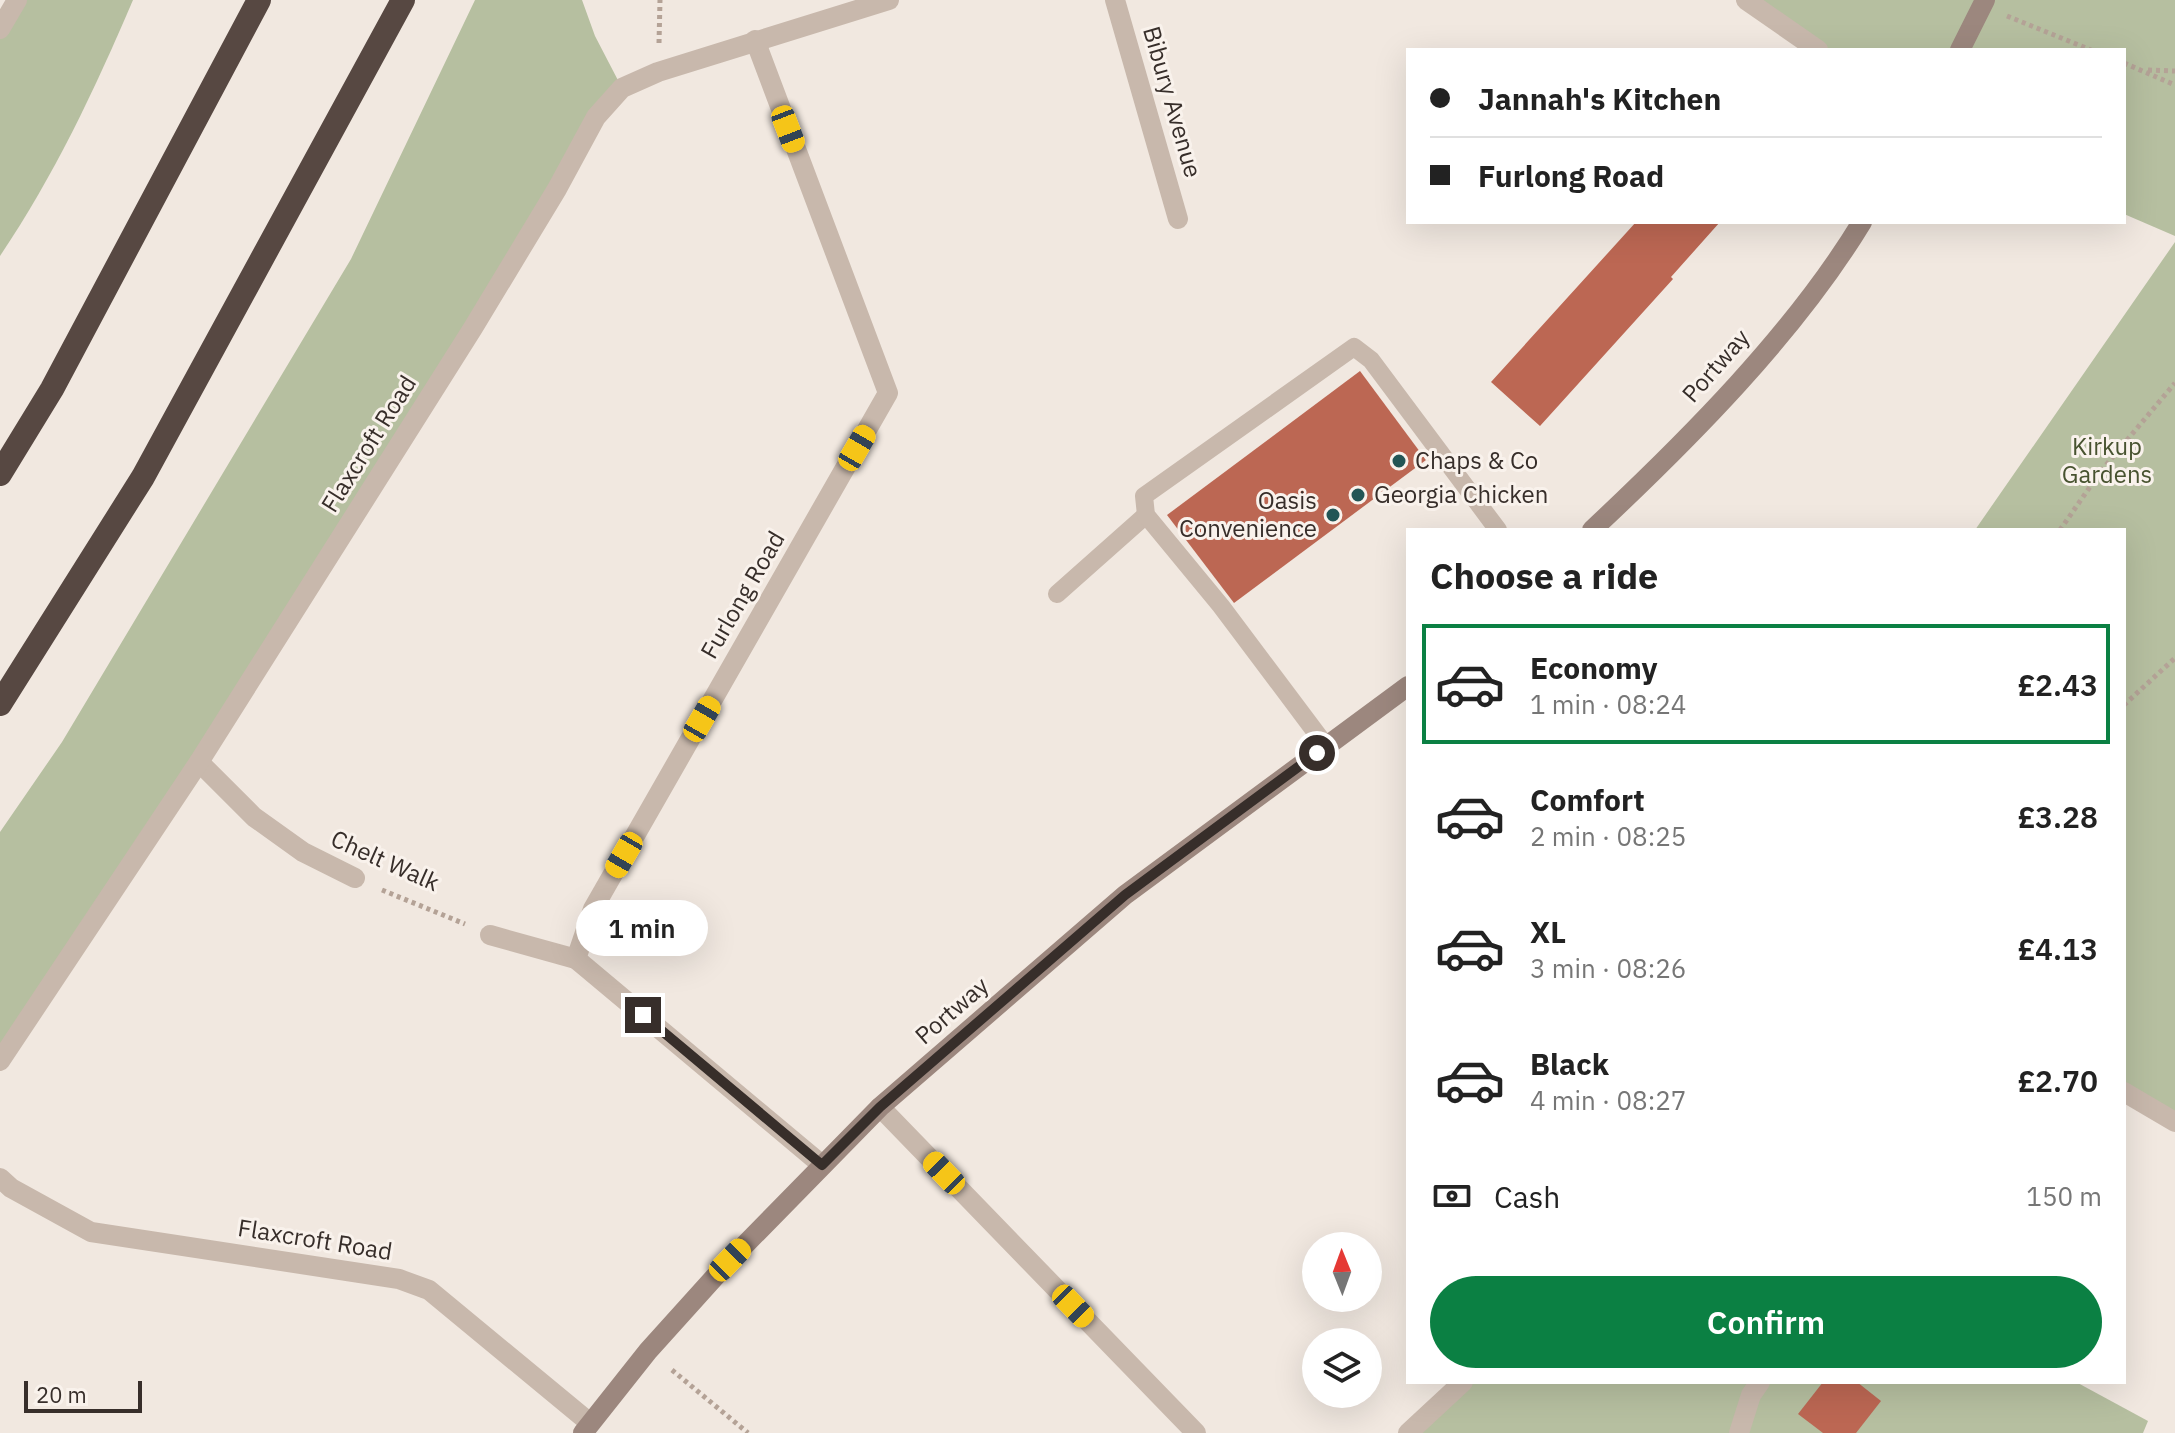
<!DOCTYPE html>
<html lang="en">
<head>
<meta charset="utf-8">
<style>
	body { margin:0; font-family:"IBM Plex Sans",sans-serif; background:#f2f2f2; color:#222; height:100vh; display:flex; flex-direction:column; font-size:30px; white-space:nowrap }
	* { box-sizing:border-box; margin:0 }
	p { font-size:26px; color:#767676 }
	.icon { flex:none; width:44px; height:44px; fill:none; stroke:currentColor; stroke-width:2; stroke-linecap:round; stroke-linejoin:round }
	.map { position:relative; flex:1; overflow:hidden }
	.drawer { position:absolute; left:1406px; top:528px; width:720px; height:856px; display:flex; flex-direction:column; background:#fff; border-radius:0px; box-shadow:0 8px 32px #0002 }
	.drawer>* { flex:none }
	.guide { position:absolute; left:1406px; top:48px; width:720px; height:176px; border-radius:0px; box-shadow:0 8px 32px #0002; display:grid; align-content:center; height:176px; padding:0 24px; background:#fff }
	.needle { width:52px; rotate:359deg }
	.buttons { position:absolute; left:1302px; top:1232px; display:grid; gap:16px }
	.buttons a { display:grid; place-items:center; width:80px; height:80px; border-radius:50%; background:#fff; box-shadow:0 8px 32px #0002; font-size:40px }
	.scale { position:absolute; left:24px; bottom:20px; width:118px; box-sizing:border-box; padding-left:8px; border:4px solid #372e2a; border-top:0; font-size:22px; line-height:28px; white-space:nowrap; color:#372e2a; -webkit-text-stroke:6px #f9f2ec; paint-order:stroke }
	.end { position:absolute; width:36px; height:36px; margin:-18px; border:10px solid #372e2a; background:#fff; box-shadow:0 0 0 4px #fff }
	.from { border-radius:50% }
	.bubble { position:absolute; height:56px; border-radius:28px; background:#fff; box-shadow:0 8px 32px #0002; font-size:26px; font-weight:600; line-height:56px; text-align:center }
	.car { position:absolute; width:24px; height:48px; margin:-24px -12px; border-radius:10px; box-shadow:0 0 6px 2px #0007; background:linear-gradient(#f5c518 24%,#345 0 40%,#f5c518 0 76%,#345 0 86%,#f5c518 0) }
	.guide b { display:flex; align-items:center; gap:28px; height:76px; font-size:30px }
	.guide b+b { border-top:2px solid #e0e0e0 }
	.guide i { width:20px; height:20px; background:#222 }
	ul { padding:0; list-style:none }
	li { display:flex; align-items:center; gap:24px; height:120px; margin:0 16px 12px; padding:0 8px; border:4px solid transparent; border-radius:0px }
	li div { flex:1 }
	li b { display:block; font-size:30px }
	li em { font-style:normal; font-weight:600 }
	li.on { border-color:#0b8043 }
	li>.icon { width:72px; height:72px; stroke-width:1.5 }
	h2 { padding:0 24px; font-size:36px; line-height:96px }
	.pay { display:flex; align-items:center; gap:20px; height:88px; padding:0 24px; font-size:30px }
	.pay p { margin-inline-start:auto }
	.primary-button { display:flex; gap:16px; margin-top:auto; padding:16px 24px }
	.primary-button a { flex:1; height:92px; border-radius:48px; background:#0b8043; color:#fff; font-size:32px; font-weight:600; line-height:92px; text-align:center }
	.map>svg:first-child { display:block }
	.green { fill:#b6bfa0 }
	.building { fill:#bc6753 }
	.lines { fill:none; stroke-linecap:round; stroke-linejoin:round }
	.path { stroke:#b4a296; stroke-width:5; stroke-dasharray:4 4; stroke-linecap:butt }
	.lane { stroke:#c8b8ac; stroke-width:18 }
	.street { stroke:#c8b8ac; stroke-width:20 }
	.secondary { stroke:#9c877e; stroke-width:20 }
	.highway { stroke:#574842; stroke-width:24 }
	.route { stroke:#372e2a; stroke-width:10 }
	.poi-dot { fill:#235555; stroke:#f9f2ec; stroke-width:3 }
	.labels { text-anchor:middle; stroke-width:6; stroke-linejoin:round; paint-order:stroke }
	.street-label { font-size:24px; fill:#372e2a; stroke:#f9f2ec }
	.park-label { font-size:24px; fill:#485330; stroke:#f9f2ec }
	.poi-label { font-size:24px; fill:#372e2a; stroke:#f9f2ec; text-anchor:start }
</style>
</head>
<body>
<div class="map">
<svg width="2175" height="1433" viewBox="0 0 2175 1433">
	<rect width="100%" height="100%" fill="#f1e8e0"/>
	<g class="green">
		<path d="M 17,0 L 133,0 C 94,91 55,174 0,256 L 0,29 Z"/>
		<polygon points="475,0 582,0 595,36 622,88 0,1061 0,832 62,742 351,259"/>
		<polygon points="1746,0 2175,0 2175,236 2124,214 2124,50 1818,50"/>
		<polygon points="2175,242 2175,1122 2124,1092 2124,530 1975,530"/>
		<polygon points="1463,1382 2076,1382 2148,1421 2143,1433 1408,1433"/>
	</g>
	<g class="building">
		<polygon points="1636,222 1720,222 1671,277 1673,279 1540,426 1491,382"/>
		<polygon points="1360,371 1426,460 1234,603 1167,515"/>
		<polygon points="1823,1382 1857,1382 1881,1401 1856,1433 1823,1433 1798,1414"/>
	</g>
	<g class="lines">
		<g class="path">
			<polyline points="2007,16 2091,50"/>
			<polyline points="659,43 660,0"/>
			<polyline points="2124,63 2175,85"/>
			<polyline points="2148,70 2175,71"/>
			<polyline points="2060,530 2101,471 2175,383"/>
			<polyline points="2124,705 2175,658"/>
			<polyline points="382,890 465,924"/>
			<polyline points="672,1370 748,1433"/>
		</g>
		<g class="lane">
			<polyline points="1057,594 1146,515"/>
			<polyline points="1326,746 1221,606 1146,515 1144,496 1354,347 1371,360 1498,530"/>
		</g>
		<g class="street">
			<polyline points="1115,0 1178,219"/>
			<polyline points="1746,0 1818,50"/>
			<polyline points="0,29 17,0"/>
			<polyline points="755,40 888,393 593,909 576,959 822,1165"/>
			<polyline points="199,762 254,817 303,852 355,878"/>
			<polyline points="490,935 576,959"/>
			<polyline points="0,1061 199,762 473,328 557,189 596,117 622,88 658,72 889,0"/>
			<polyline points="2124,1092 2175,1122"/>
			<polyline points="880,1107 1196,1433"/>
			<polyline points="0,1178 11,1188 91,1232 399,1279 429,1290 590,1423"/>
			<polyline points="1408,1433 1463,1382"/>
			<polyline points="1739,1433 1751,1395 1760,1382"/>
		</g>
		<g class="secondary">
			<polyline points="1960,50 1985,0"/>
			<path d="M 1592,530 C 1688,440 1794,334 1862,222"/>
			<polyline points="583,1433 648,1351 730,1260 880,1107 1125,895 1408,686"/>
		</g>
		<g class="highway">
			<polyline points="0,474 52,389 259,0"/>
			<polyline points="0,704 143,477 403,0"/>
		</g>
	</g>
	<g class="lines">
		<polyline class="route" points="643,1015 822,1165 880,1107 1125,895 1317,753"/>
	</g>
	<g class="poi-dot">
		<circle cx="1399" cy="461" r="8"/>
		<circle cx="1358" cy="495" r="8"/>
		<circle cx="1333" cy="515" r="8"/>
	</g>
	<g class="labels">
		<g class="street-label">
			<text transform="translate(1172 102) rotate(74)" y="8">Bibury Avenue</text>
			<text transform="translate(1716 366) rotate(-49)" y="8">Portway</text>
			<text transform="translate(369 444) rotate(-58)" y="8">Flaxcroft Road</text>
			<text transform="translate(743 595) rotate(-60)" y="8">Furlong Road</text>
			<text transform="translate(385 861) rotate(24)" y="8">Chelt Walk</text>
			<text transform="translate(952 1011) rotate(-41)" y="8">Portway</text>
			<text transform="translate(315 1240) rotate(9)" y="8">Flaxcroft Road</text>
		</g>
		<g class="park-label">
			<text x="2107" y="455">Kirkup<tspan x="2107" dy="28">Gardens</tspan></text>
		</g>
		<g class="poi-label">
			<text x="1415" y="469">Chaps &amp; Co</text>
			<text x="1374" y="503">Georgia Chicken</text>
			<text x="1317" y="509" text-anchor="end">Oasis<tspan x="1317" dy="28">Convenience</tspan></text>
		</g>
	</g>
</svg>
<div class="buttons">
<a><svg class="needle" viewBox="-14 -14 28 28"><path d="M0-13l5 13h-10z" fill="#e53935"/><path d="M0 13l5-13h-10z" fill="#767676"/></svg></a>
<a><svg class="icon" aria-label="layers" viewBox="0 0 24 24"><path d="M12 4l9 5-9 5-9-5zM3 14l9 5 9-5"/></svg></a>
</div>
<div class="scale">20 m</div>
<i class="end from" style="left:1317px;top:753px"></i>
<i class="end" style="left:643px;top:1015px"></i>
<div class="bubble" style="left:576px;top:900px;width:132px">1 min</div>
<i class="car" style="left:788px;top:129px;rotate:159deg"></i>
<i class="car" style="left:857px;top:448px;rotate:30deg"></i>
<i class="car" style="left:702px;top:719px;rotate:30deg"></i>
<i class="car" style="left:624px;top:855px;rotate:210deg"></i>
<i class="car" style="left:944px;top:1173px;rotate:316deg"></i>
<i class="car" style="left:730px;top:1260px;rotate:44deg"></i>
<i class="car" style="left:1073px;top:1306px;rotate:136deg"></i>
<div class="guide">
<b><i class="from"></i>Jannah's Kitchen</b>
<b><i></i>Furlong Road</b>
</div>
<section class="drawer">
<h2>Choose a ride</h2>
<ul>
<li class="on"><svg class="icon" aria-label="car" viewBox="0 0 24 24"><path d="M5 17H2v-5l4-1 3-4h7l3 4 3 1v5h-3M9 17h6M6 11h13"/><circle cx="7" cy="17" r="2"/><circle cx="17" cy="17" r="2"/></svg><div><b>Economy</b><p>1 min · 08:24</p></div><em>£2.43</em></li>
<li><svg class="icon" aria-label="car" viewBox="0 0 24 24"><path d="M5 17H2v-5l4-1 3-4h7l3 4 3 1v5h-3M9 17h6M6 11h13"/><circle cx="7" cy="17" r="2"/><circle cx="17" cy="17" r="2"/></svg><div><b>Comfort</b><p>2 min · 08:25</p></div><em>£3.28</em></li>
<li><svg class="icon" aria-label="car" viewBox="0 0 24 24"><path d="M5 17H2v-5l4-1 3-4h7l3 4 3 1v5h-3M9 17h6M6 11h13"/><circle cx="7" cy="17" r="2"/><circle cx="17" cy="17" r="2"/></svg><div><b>XL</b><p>3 min · 08:26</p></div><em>£4.13</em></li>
<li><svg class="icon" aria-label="car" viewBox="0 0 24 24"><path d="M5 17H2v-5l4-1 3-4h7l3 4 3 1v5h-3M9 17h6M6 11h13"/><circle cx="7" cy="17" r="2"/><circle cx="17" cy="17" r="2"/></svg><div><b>Black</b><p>4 min · 08:27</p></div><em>£2.70</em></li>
</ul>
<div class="pay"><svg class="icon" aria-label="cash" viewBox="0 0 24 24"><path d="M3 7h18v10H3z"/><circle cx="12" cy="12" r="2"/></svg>Cash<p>150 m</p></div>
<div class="primary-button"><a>Confirm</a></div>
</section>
</div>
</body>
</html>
